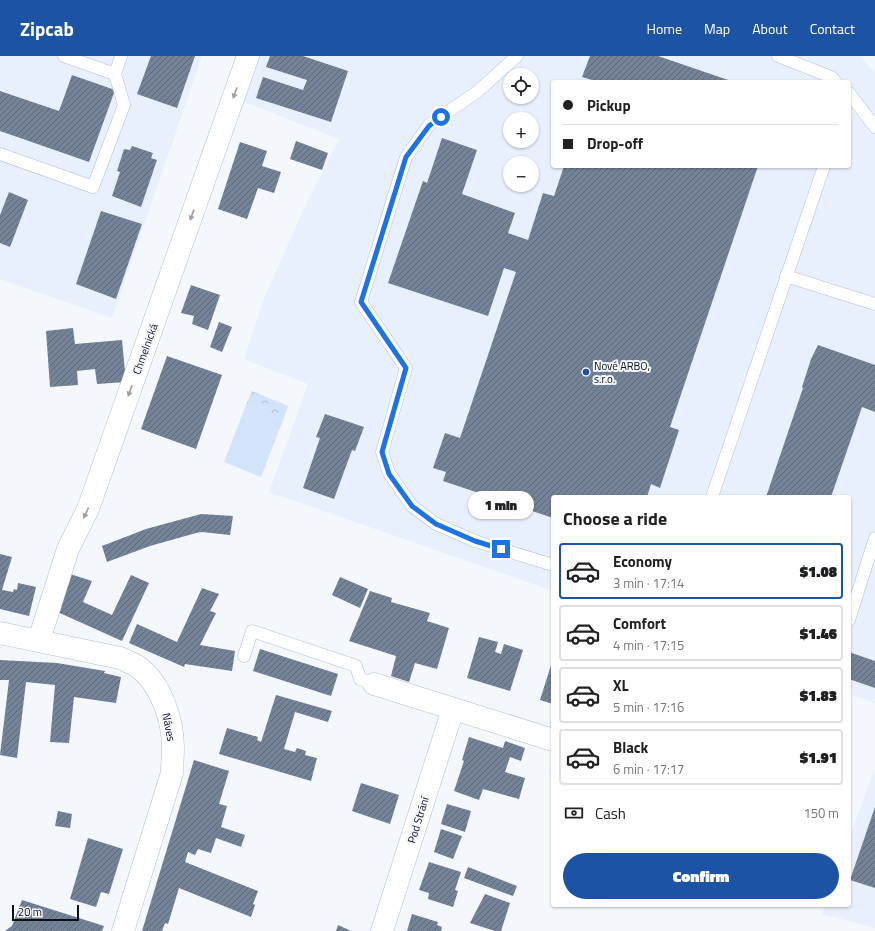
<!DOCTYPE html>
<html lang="en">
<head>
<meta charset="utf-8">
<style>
	body { margin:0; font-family:"Titillium Web",sans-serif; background:#f2f2f2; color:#202124; height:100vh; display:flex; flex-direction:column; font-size:15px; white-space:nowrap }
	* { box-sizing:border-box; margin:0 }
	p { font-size:13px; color:#757577 }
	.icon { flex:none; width:22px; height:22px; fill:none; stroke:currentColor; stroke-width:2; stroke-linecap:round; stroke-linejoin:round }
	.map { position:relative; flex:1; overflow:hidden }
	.details { position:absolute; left:551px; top:439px; width:300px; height:412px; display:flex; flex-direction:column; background:#fff; border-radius:4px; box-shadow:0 1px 3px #0004 }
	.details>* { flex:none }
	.hud { position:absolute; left:551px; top:24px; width:300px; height:88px; border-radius:4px; box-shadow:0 1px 3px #0004; display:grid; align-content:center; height:88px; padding:0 12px; background:#fff }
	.tools { position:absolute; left:503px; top:12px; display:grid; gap:8px }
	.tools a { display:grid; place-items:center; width:36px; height:36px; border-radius:50%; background:#fff; box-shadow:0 1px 3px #0004; font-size:20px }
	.scale { position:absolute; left:12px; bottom:10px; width:67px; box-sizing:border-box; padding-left:4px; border:2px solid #0b1018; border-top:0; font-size:11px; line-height:14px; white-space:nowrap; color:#0b1018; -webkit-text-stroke:3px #f4f7fc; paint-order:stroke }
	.end { position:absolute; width:18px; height:18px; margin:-9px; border:5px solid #1a73e8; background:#fff; box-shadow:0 0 0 2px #fff }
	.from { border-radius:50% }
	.bubble { position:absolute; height:28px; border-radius:14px; background:#fff; box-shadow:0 1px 3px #0004; font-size:13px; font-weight:800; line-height:28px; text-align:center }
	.hud b { display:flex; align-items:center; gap:14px; height:38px; font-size:15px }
	.hud b+b { border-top:1px solid #e0e0e0 }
	.hud i { width:10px; height:10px; background:#202124 }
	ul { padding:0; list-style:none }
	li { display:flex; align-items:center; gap:12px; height:56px; margin:0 8px 6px; padding:0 4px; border:2px solid #e0e0e0; border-radius:4px }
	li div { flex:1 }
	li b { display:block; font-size:15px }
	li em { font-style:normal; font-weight:800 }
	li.active { border-color:#1c53a4 }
	li>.icon { width:36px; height:36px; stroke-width:1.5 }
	h2 { padding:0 12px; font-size:18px; line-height:48px }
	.pay { display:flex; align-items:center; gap:10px; height:44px; padding:0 12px; font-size:15px }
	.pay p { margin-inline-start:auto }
	.primary-button { display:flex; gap:8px; margin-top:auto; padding:8px 12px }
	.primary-button a { flex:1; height:46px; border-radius:24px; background:#1c53a4; color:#fff; font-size:16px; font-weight:800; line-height:46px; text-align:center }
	header { display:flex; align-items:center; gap:24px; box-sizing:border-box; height:56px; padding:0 20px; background:#1c53a4; color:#fff }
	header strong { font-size:19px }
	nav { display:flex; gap:22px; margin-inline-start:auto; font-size:14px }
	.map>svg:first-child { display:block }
	.built { fill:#e8f0fd; fill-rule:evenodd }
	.park { fill:url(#park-crowns) }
	.pitch { fill:#d3e3fb }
	.building { fill:url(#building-hatch) }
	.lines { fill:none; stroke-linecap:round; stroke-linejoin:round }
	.lane-casing { stroke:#b0bfd5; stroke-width:13 }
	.street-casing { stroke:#b0bfd5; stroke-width:23 }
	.lane { stroke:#fff; stroke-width:12 }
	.street { stroke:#fff; stroke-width:22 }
	.oneway { fill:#9d9fa3 }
	.route { stroke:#1a73e8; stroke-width:5 }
	.poi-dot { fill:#1c53a4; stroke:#f4f7fc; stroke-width:1.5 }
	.labels { text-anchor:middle; stroke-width:4; stroke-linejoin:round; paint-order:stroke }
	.street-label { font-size:11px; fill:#0b1018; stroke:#f4f7fc }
	.poi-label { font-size:11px; fill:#0b1018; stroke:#f4f7fc; text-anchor:start }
</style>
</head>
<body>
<header>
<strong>Zipcab</strong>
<nav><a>Home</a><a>Map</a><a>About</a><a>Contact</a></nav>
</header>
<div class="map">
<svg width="875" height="875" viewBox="0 0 875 875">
	<defs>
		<pattern id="park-crowns" width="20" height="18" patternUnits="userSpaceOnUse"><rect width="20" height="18" fill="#d3e3fb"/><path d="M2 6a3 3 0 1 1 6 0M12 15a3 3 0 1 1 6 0" fill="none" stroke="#b4c2d6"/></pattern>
		<pattern id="building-hatch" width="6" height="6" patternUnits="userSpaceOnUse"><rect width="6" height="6" fill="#758398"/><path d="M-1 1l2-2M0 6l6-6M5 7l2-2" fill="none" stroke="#5e6a7b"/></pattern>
	</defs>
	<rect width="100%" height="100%" fill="#f4f7fc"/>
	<g class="built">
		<polygon points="0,0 202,0 112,262 0,223"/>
		<path d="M 253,0 L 860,0 L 875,16 L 875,647 L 849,638 L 849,441 L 553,441 L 553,535 L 269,436 L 308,328 L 244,303 L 265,240 L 308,144 L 339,83 L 237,43 ZM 510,19 L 532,19 L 532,41 L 510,41 ZM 553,26 L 849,26 L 849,110 L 553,110 ZM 510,63 L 532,63 L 532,85 L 510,85 ZM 510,107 L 532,107 L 532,129 L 510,129 Z"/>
		<polygon points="875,712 875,872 822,858 825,849 849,849 849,783"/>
	</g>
	<polygon class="park" points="252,335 288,350 283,364 246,349"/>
	<polygon class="pitch" points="246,349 283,364 261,421 224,406"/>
	<g class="building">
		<polygon points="151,0 195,0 177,52 137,38"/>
		<polygon points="270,0 303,0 348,15 331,66 256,42 263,21 303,34 307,24 266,11"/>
		<polygon points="590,0 658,0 734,26 592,26 592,24 582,21"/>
		<polygon points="72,19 115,34 89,106 0,75 0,35 59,55"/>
		<polygon points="442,82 477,94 462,138 515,157 508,177 528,184 543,137 554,140 564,110 758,110 670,371 679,374 660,432 651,428 647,441 553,441 553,462 443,425 446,416 433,412 445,377 460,382 516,216 504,212 488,260 388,227 423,125 427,127"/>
		<polygon points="296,85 328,97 322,114 290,103"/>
		<polygon points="240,86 267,95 262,110 281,116 274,137 258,132 247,163 218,153"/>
		<polygon points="132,90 153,97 151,102 157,104 141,151 112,140 120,116 117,115 124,93 130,94"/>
		<polygon points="9,136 28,144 10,191 0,187 0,159"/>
		<polygon points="101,155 142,168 116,243 76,228"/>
		<polygon points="191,229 220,239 208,274 192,268 194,260 181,257"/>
		<polygon points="219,266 232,271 222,296 210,291"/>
		<polygon points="73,272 75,288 122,284 126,326 97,328 95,313 77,315 78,329 50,331 46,275"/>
		<polygon points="818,289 875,309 875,356 862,351 831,441 766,441 803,332 802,331 811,303"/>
		<polygon points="167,300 222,319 196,393 141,373"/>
		<polygon points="325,358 364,371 355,395 352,394 334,443 303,432 320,382 316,381"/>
		<polygon points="201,458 233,460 230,479 202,476 196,477 150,490 107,506 102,490 146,473"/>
		<polygon points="0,498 12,501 2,534 13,536 14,533 17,534 18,527 36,531 29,560 0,553"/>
		<polygon points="67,517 92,525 83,546 112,559 131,519 149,527 122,585 53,554"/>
		<polygon points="340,521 368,533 360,552 332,539"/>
		<polygon points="202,532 219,538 210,555 216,557 200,589 235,595 232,615 185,608 184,611 129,587 137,568 177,586"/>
		<polygon points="370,535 392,542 391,546 430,557 427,565 449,572 437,613 415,607 409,626 391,620 396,600 349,585"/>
		<polygon points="479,581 498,586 495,596 501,598 504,588 523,594 510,635 467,622"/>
		<polygon points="260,593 338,618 331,640 253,615"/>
		<polygon points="849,596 875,605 875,632 849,623"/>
		<polygon points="553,603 553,648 540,644"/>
		<polygon points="0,604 57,607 105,615 104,617 121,621 116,647 74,641 69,687 50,686 55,629 26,626 17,702 0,699 9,624 0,624"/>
		<polygon points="276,639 332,655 328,666 295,656 284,693 295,696 297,692 306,695 305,699 317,702 311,725 219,698 227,672 258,681 257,684 261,686"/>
		<polygon points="469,681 503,692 505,685 525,692 521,705 510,701 505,716 525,722 519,743 483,733 479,744 454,735 464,705 462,704"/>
		<polygon points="194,704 229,715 219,748 227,750 221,771 245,779 241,791 216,782 211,797 198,793 195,799 188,796 185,806 258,835 253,848 255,849 251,861 179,832 168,868 165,867 162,875 142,875"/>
		<polygon points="361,727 399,739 390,768 352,755"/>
		<polygon points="447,748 471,755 465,776 441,768"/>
		<polygon points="875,751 875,832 850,824"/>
		<polygon points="58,755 72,758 70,772 55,770"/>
		<polygon points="441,773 462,780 453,803 434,796"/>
		<polygon points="88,782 123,793 109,838 101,836 96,851 70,843"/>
		<polygon points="429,806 461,816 455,834 458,835 453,851 428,843 429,837 419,834"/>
		<polygon points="468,811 517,830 513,840 464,822"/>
		<polygon points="485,838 510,847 501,875 495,875 470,867"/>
		<polygon points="22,844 104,870 102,875 5,875 12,870"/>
		<polygon points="412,858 438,866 437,869 442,871 441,875 407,875"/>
		<polygon points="338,869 351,875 336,875"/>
	</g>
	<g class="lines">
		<defs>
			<g id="lane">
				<polyline points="64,0 115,18"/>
				<polyline points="517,0 477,36 429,69 406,101 361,246 406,312 382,396 389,417 412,450 436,468 475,485 553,509"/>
				<polyline points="778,0 831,21 836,26"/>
				<polyline points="849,37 875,71"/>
				<polyline points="0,98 93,131 124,49 115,18 121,0"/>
				<polyline points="786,220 875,248"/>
				<polyline points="712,441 824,110"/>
				<polyline points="849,564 875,482"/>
				<polyline points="244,600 252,575 356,610 360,623 374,628"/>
			</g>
			<g id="street">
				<path d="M 0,577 L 120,602 C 126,605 132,607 137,610 C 161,627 173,664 173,692 C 173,700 172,709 172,717 L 123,875"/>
				<polyline points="39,584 68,493 88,453 248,0"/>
				<polyline points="374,628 553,684"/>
				<polyline points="382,875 453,653"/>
			</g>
		</defs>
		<use href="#lane" class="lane-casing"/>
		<use href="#street" class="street-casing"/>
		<use href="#lane" class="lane"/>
		<use href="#street" class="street"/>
	</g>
	<defs><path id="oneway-solid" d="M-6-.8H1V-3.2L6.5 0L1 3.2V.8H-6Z"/></defs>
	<g class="oneway">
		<use href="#oneway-solid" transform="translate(235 37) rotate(110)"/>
		<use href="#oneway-solid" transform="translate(192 159) rotate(110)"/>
		<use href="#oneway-solid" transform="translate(130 335) rotate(110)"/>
		<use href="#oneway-solid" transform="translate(86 457) rotate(115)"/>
	</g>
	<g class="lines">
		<polyline class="route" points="441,61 429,70 406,101 361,246 406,312 382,396 389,418 412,450 436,468 475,485 501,493"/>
	</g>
	<circle class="poi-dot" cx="586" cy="316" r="4"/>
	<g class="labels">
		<g class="street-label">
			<text transform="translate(145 293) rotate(-70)" y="4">Chmelnická</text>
			<text transform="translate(169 671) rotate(79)" y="4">Náves</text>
			<text transform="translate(418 764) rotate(-73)" y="4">Pod Strání</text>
		</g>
		<g class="poi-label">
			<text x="594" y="314">Nové ARBO,<tspan x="594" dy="13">s.r.o.</tspan></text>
		</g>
	</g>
</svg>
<div class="tools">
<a><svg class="icon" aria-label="locate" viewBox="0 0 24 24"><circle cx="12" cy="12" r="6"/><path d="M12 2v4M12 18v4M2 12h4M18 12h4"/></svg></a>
<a>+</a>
<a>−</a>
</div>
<div class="scale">20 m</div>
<i class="end from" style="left:441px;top:61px"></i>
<i class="end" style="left:501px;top:493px"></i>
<div class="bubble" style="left:468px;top:435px;width:66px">1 min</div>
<div class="hud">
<b><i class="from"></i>Pickup</b>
<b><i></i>Drop-off</b>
</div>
<section class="details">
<h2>Choose a ride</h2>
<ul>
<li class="active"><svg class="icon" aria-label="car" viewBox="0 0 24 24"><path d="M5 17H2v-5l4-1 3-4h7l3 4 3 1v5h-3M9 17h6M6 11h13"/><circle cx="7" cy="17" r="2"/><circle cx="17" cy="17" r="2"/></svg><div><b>Economy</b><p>3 min · 17:14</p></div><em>$1.08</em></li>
<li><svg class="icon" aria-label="car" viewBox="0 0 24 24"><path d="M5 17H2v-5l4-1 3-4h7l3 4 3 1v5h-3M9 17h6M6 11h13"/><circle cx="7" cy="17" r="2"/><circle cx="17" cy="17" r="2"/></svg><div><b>Comfort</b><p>4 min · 17:15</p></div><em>$1.46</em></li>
<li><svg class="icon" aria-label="car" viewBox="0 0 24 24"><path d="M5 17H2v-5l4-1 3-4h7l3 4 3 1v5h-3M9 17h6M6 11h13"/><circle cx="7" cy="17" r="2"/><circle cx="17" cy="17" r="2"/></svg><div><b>XL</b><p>5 min · 17:16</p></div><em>$1.83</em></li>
<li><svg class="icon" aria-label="car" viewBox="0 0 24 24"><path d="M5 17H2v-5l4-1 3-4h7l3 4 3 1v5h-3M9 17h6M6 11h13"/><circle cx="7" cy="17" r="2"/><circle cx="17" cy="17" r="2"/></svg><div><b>Black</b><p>6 min · 17:17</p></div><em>$1.91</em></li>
</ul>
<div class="pay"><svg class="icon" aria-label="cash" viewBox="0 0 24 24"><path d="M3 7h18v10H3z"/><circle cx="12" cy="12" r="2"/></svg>Cash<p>150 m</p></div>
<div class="primary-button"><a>Confirm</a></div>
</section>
</div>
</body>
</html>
